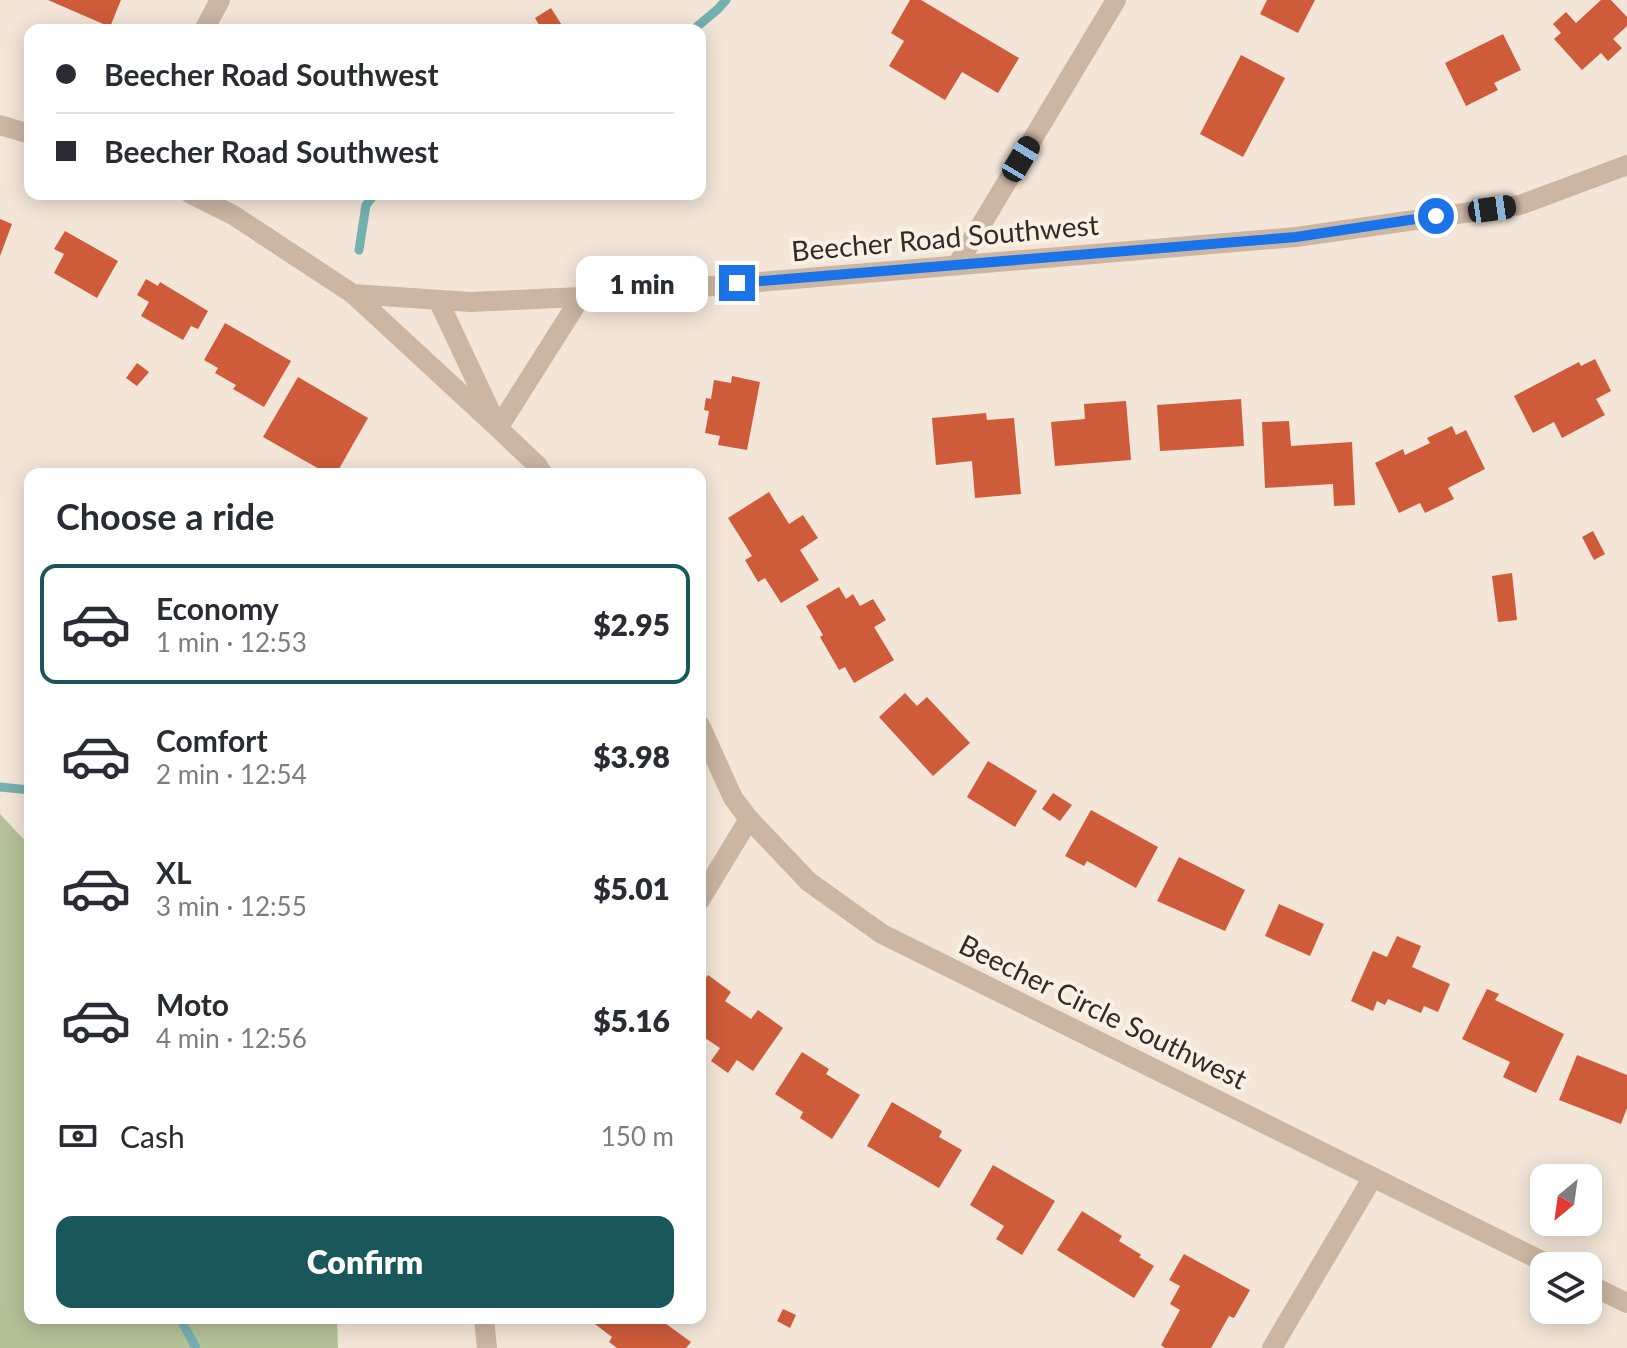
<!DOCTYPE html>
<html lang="en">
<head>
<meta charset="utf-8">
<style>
	body { margin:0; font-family:Lato,sans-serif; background:#f2f2f3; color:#2b2b33; height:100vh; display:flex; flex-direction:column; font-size:30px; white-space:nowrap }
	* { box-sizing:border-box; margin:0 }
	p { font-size:26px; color:#7c7c81 }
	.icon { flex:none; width:44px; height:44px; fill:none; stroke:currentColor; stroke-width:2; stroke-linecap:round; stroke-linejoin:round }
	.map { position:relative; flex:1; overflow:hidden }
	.side { position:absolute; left:24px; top:468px; width:682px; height:856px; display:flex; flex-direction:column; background:#fff; border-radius:16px; box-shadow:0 4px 20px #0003 }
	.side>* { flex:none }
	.guide { position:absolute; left:24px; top:24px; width:682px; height:176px; border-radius:16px; box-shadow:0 4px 20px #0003; display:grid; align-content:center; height:176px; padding:0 32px; background:#fff }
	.needle { width:52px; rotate:209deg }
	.fabs { position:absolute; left:1530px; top:1164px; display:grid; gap:16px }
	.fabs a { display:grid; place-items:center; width:72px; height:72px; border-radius:16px; background:#fff; box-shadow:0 4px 20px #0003; font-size:40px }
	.end { position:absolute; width:36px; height:36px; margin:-18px; border:10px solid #1a73e8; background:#fff; box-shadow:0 0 0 4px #fff }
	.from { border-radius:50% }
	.bubble { position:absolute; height:56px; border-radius:16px; background:#fff; box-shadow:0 4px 20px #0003; font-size:26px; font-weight:800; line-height:56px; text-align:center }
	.car { position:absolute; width:24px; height:48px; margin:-24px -12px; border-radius:10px; box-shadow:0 0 6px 2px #0007; background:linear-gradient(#222 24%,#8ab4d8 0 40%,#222 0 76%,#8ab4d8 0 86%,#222 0) }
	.guide b { display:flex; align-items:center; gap:28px; height:76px; font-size:30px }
	.guide b+b { border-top:2px solid #e1e1e2 }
	.guide i { width:20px; height:20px; background:#2b2b33 }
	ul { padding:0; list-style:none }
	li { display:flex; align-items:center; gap:24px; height:120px; margin:0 16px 12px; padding:0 16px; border:4px solid transparent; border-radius:16px }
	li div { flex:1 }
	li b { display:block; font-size:30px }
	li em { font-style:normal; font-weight:800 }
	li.active { border-color:#19575a }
	li>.icon { width:72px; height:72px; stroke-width:1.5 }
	h2 { padding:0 32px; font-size:36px; line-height:96px }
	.pay { display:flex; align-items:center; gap:20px; height:88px; padding:0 32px; font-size:30px }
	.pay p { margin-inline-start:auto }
	.button { display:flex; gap:16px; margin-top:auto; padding:16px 32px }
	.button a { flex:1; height:92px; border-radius:16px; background:#19575a; color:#fff; font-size:32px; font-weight:800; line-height:92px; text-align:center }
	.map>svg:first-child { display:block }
	.green { fill:#b5c297 }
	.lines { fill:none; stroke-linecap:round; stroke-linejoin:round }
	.stream { stroke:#75b0b1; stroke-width:9 }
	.building { fill:#ce5c3b }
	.minor { stroke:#cbb5a3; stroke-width:20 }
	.route { stroke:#1a73e8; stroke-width:10 }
	.labels { text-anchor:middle; stroke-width:8; stroke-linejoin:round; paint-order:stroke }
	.street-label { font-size:28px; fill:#362a26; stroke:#faf0e4 }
</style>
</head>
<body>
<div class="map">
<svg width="1627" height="1348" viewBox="0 0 1627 1348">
	<rect width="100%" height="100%" fill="#f3e6d8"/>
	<polygon class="green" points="0,814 30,846 30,1318 337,1318 338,1348 0,1348"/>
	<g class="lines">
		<g class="stream">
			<polyline points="693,30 718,9 726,0"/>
			<polyline points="359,250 366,205 375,194"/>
			<polyline points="0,787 30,790"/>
			<polyline points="180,1318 196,1348"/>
		</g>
	</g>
	<g class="building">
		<polygon points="48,0 121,0 110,27"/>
		<polygon points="910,0 921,0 1019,58 998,93 962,72 945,100 889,66 904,41 891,33"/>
		<polygon points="1267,0 1315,0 1298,33 1260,14"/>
		<polygon points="1601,0 1611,0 1627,17 1627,26 1613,39 1622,48 1608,61 1601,53 1582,70 1554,39 1561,33 1553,24 1566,12 1576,23"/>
		<polygon points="551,8 565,30 530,30 539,25 535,18"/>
		<polygon points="1503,34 1521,70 1494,83 1498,90 1466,106 1445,63"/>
		<polygon points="1241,55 1285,78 1243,157 1200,134"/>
		<polygon points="0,219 12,224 0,256"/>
		<polygon points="65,231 118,261 97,298 54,273 64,254 54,249"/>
		<polygon points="146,279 158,286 160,282 208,311 198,329 191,326 183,340 141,316 149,302 137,295"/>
		<polygon points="225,323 291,361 264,407 233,389 236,385 215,373 218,368 204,360"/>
		<polygon points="1595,359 1611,391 1596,399 1605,415 1562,438 1554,422 1533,433 1514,396 1579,362 1581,366"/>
		<polygon points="137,363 149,372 137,386 126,378"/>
		<polygon points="732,376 760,382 747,450 718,445 720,436 705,433 709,411 704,410 706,398 711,399 714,380 731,383"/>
		<polygon points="298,377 368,418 336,474 328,474 263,437"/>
		<polygon points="1241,399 1244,446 1160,451 1157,405"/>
		<polygon points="1126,401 1131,460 1055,466 1051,422 1085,419 1084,404"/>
		<polygon points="986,413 987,420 1014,418 1021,494 975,498 972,461 936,465 932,418"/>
		<polygon points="1289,421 1291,446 1352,442 1355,505 1334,506 1333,484 1265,488 1262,422"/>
		<polygon points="1452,426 1456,435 1466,430 1485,469 1448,488 1454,499 1425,513 1420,503 1399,513 1375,463 1403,449 1405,455 1430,443 1427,438"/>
		<polygon points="769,492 789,524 803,515 818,538 800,550 819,580 781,603 765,578 758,582 745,560 752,556 728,518"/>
		<polygon points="1593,531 1605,554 1594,560 1582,537"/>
		<polygon points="1512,573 1517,620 1498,622 1492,576"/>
		<polygon points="839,587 846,599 853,594 860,606 873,599 886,620 874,627 894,660 854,683 845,667 839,670 820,637 823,635 806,606"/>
		<polygon points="905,693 917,706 927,697 970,743 933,776 879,717"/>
		<polygon points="988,761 1037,791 1015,827 967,797"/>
		<polygon points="1053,793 1072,805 1060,821 1042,809"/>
		<polygon points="1091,810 1158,847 1136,888 1087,861 1084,866 1065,856"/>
		<polygon points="1179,857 1245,890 1225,931 1157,901"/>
		<polygon points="1279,904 1324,924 1310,956 1265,936"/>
		<polygon points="1397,936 1421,946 1412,967 1450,984 1438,1012 1424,1006 1421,1013 1388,999 1385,1005 1377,1001 1373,1011 1351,1001 1373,951 1387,957"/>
		<polygon points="708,975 731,992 725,1001 751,1019 758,1010 783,1028 753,1071 737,1060 728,1073 711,1061 720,1048 705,1038 700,1045 700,986"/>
		<polygon points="1487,989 1499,994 1495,1000 1564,1034 1536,1093 1503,1077 1510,1062 1462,1039"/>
		<polygon points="802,1052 829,1069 826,1074 860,1095 832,1139 800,1118 803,1112 775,1094"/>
		<polygon points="1577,1055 1627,1075 1627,1108 1621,1124 1559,1100"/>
		<polygon points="892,1102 942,1131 939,1137 962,1150 939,1188 867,1146"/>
		<polygon points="993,1165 1055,1201 1022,1255 996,1239 1004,1226 970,1205"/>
		<polygon points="1082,1211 1122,1236 1119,1241 1140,1254 1141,1255 1139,1257 1154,1266 1134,1298 1057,1250"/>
		<polygon points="1184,1254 1250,1290 1234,1318 1229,1316 1211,1348 1165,1348 1161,1345 1180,1310 1170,1304 1180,1286 1169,1280"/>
		<polygon points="783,1309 796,1315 790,1328 777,1321"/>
		<polygon points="587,1318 658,1318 691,1342 686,1348 617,1348 609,1342 612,1337"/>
	</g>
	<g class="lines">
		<g class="minor">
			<polyline points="204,30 220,0"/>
			<polyline points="0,125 30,134"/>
			<polyline points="191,194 233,215 353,294 470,302 581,297 1296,237 1520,205 1627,165"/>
			<polyline points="957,265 1116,0"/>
			<polyline points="353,294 498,428 537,465 543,474"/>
			<polyline points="438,300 493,417"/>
			<polyline points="498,428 581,297"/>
			<polyline points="700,725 733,798 749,819 809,882 882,934 1552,1266"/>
			<polyline points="700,900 749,819"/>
			<polyline points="1588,1284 1627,1303"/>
			<polyline points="484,1318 487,1348"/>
			<polyline points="1272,1348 1373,1177"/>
		</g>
	</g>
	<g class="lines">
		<polyline class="route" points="737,283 1296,237 1436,216"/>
	</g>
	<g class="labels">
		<g class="street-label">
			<text transform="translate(945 238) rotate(-5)" y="10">Beecher Road Southwest</text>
			<text transform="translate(1103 1012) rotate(26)" y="10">Beecher Circle Southwest</text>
		</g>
	</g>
</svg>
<div class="fabs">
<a><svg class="needle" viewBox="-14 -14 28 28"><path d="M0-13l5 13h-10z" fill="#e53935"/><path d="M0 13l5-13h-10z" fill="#7c7c81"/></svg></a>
<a><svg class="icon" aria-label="layers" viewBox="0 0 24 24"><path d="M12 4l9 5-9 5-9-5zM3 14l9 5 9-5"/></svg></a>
</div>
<i class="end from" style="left:1436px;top:216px"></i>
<i class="end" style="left:737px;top:283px"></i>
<div class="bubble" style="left:576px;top:256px;width:132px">1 min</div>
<i class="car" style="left:1021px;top:159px;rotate:31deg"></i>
<i class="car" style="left:1492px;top:209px;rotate:82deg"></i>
<div class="guide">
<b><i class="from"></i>Beecher Road Southwest</b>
<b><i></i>Beecher Road Southwest</b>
</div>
<section class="side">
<h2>Choose a ride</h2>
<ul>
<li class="active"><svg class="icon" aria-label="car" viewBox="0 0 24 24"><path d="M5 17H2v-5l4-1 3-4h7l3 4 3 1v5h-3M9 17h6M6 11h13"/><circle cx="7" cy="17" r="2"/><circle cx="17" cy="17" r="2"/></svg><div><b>Economy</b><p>1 min · 12:53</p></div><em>$2.95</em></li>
<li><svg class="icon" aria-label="car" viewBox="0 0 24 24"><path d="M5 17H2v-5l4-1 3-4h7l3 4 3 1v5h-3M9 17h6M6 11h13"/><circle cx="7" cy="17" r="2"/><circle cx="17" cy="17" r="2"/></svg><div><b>Comfort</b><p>2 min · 12:54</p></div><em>$3.98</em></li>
<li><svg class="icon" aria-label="car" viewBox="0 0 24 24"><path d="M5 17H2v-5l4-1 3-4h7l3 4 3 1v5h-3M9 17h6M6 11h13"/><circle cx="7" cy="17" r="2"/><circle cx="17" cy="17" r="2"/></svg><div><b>XL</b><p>3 min · 12:55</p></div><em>$5.01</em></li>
<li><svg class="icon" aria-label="car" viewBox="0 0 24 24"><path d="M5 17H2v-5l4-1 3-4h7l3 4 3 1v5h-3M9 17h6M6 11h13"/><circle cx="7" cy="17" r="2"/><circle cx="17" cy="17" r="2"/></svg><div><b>Moto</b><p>4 min · 12:56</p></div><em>$5.16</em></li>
</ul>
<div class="pay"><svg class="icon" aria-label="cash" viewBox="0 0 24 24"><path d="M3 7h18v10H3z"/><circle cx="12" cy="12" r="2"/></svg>Cash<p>150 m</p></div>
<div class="button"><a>Confirm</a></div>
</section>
</div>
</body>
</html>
